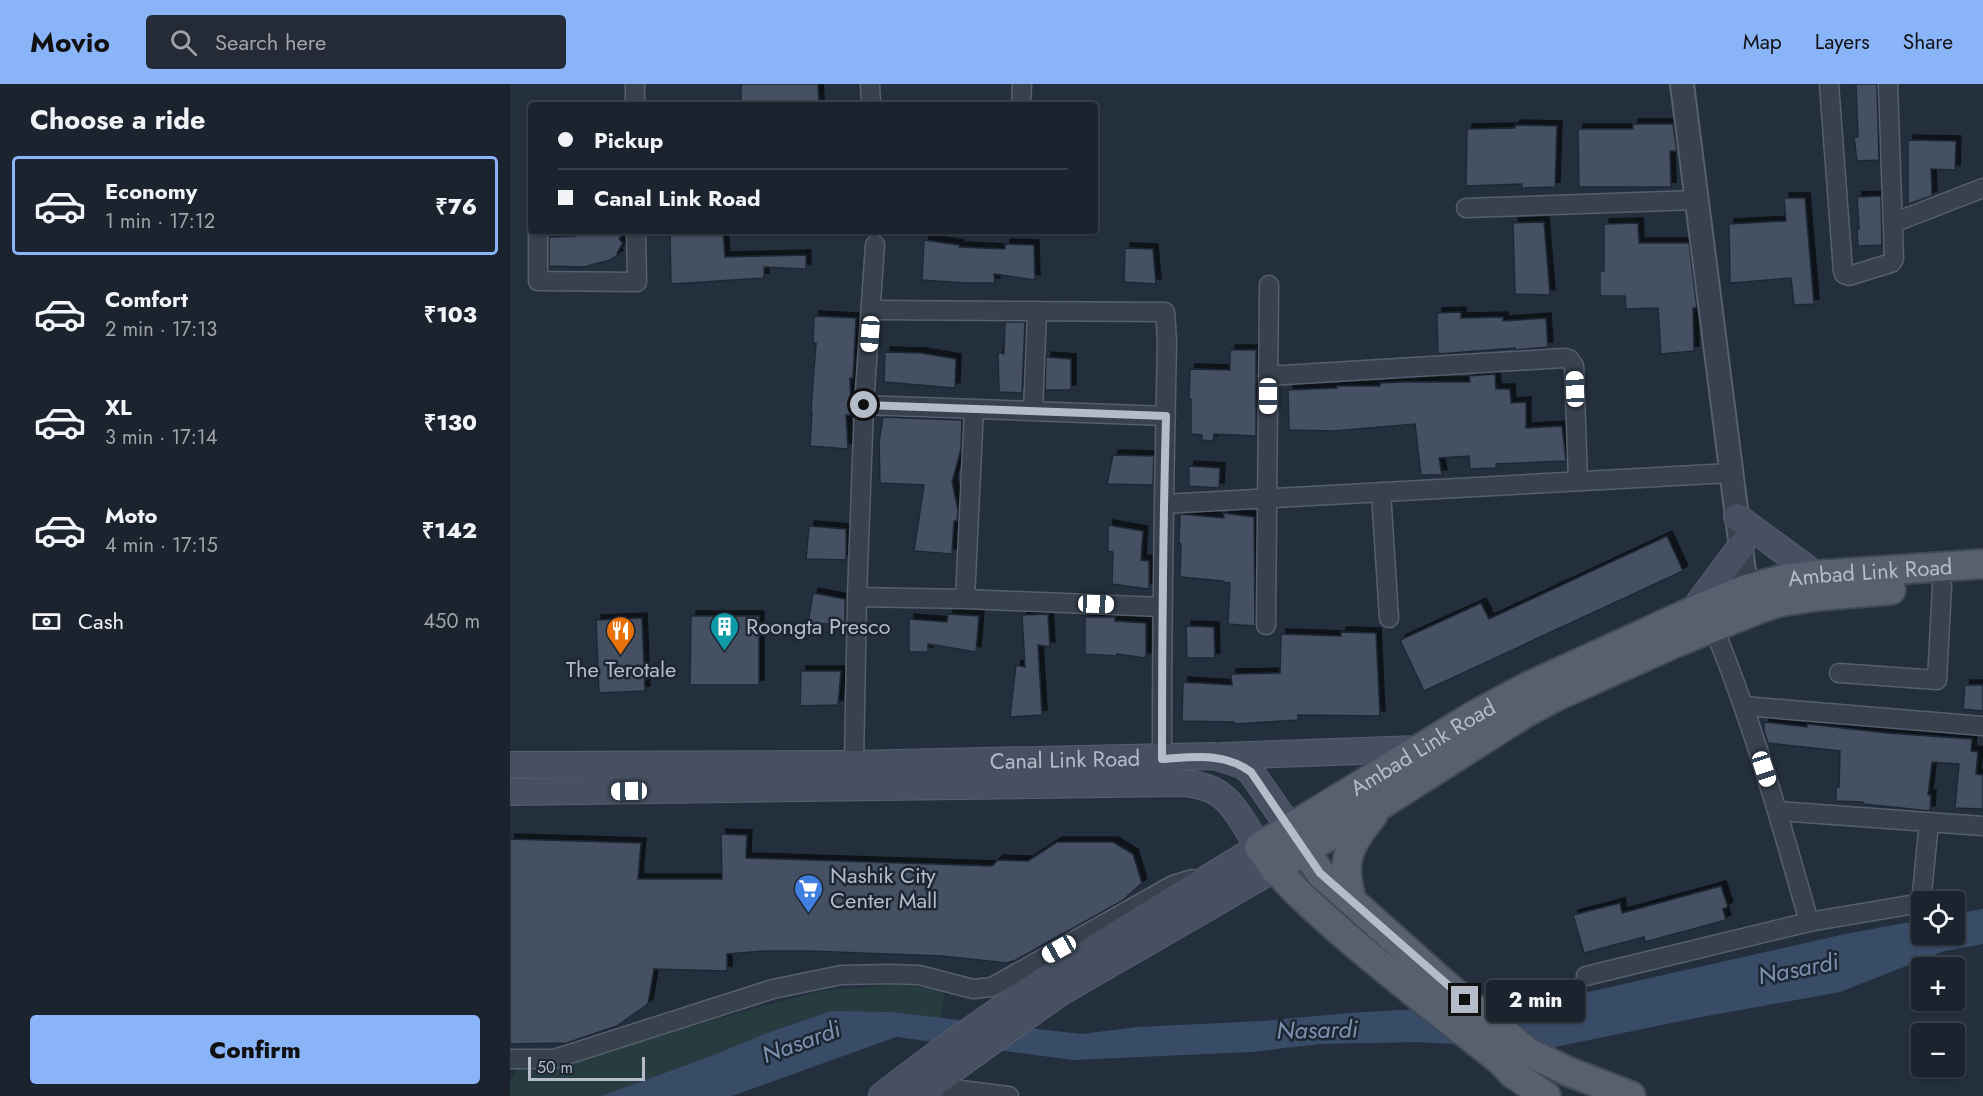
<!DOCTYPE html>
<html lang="en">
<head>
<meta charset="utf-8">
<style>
	body { margin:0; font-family:Jost,sans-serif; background:#242b36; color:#f1f3f6; height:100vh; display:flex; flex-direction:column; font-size:22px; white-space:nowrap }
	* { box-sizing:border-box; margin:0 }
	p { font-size:20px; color:#a0a4aa }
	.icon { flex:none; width:33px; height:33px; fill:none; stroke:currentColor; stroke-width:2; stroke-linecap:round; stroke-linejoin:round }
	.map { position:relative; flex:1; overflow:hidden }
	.details { display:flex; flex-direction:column; background:#1b232e; width:510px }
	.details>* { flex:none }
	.banner { position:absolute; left:18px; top:18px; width:570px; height:132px; border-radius:6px; box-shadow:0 2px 4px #0004,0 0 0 2px #39404a; display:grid; align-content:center; height:132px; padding:0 30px; background:#1b232e }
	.fabs { position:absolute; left:1401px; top:807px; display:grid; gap:12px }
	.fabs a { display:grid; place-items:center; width:54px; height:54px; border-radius:6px; background:#1b232e; box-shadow:0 2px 4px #0004,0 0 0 2px #39404a; font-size:30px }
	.scale { position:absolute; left:18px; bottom:15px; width:117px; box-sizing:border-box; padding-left:6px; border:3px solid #b4bcc9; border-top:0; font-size:16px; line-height:21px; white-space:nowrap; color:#b4bcc9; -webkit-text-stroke:4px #1d2633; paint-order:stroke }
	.end { position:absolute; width:27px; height:27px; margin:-14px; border:8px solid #b4bcc9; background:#111; box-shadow:0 0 0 3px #111 }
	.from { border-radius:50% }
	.bubble { position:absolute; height:42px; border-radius:6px; background:#1b232e; box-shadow:0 2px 4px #0004,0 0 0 2px #39404a; font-size:20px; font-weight:800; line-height:42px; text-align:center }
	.car { position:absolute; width:18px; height:36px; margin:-18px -9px; border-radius:8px; box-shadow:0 0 4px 2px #0007; background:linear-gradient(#fff 24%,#345 0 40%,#fff 0 76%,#345 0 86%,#fff 0) }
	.banner b { display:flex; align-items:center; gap:21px; height:57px; font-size:22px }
	.banner b+b { border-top:2px solid #39404a }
	.banner i { width:15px; height:15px; background:#f1f3f6 }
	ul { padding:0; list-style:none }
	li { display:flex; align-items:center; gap:18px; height:99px; margin:0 12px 9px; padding:0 18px; border:3px solid transparent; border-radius:6px }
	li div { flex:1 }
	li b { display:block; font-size:22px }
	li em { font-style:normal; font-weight:800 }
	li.active { border-color:#8ab4f8 }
	li>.icon { width:54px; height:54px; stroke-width:1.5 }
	h2 { padding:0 30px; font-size:27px; line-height:72px }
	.pay { display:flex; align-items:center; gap:15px; height:66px; padding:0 30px; font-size:22px }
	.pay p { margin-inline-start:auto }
	.action { display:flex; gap:12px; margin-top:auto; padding:12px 30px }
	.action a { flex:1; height:69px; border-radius:6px; background:#8ab4f8; color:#111; font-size:24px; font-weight:800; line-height:69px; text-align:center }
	header { display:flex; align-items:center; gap:36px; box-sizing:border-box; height:84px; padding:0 30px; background:#8ab4f8; color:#111 }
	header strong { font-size:28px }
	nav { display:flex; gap:33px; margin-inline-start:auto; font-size:21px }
	.search { width:420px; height:54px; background:#242b36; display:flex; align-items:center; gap:15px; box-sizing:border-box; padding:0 21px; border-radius:6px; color:#a0a4aa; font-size:22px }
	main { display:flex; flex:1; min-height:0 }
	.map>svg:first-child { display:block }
	.green { fill:#263c3f }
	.water { fill:#394c67 }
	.building { fill:#455162; stroke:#1f2835; stroke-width:1.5; filter:url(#shadow) }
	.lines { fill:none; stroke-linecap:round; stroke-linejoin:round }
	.minor-casing { stroke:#565f6c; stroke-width:21 }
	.tertiary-casing { stroke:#565f6c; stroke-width:26 }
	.secondary-casing { stroke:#565f6c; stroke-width:28 }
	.primary-casing { stroke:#414a57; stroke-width:32 }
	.minor { stroke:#38414e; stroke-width:18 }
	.tertiary { stroke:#38414e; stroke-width:22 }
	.secondary { stroke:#465061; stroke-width:26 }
	.primary { stroke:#56606e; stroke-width:28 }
	.route { stroke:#b4bcc9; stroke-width:8 }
	.labels { text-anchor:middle; stroke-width:5; stroke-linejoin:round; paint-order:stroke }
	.street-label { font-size:22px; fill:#b4bcc9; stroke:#1d2633 }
	.poi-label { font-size:22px; fill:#b4bcc9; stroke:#1d2633; text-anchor:start }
	.water-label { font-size:24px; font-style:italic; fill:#7c92b1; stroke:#1d2633 }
</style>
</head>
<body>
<header>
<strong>Movio</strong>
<div class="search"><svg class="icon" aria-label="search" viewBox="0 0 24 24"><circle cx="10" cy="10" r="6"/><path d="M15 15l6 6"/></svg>Search here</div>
<nav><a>Map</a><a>Layers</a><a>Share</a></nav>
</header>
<main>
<section class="details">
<h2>Choose a ride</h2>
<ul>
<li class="active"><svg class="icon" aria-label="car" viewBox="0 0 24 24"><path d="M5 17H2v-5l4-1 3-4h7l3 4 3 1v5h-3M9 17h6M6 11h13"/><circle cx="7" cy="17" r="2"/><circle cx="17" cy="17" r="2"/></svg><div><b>Economy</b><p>1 min · 17:12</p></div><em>₹76</em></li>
<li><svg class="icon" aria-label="car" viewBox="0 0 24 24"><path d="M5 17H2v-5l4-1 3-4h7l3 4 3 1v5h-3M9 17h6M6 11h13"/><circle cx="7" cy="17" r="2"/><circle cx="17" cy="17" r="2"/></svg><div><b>Comfort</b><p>2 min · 17:13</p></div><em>₹103</em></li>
<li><svg class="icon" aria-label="car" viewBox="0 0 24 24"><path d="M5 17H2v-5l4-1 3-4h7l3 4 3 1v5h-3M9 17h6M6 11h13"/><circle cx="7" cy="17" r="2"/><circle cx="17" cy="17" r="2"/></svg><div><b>XL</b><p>3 min · 17:14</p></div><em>₹130</em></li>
<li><svg class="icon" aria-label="car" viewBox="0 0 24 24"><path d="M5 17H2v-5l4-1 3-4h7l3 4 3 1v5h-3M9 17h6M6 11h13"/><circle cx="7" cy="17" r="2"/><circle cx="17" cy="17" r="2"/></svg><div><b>Moto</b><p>4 min · 17:15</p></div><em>₹142</em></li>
</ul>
<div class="pay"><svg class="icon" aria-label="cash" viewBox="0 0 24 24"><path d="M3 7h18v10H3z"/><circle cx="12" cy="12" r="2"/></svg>Cash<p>450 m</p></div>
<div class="action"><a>Confirm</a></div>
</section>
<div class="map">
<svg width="1473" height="1012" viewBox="0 0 1473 1012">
	<defs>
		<filter id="shadow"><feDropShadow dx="5" dy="-5" stdDeviation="0" flood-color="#0009"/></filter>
	</defs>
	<rect width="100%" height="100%" fill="#242f3e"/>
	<polygon class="green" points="393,900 434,908 431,934 381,928 321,927 257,949 201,972 91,1012 0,1012 0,998 9,984 64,974 310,907"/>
	<polygon class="water" points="1473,825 1473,860 1434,867 1330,908 1186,934 1035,965 907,958 810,960 741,968 563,976 386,953 222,1012 91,1012 201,972 257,949 321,927 381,928 572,950 627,943 753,937 839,929 1034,918 1335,850 1411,836 1412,850 1444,850 1445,830"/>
	<g class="building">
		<polygon points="231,0 308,0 309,21 231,21"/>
		<polygon points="1346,0 1367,0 1369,76 1347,77 1344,53 1348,53"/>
		<polygon points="1123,40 1163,40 1167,67 1160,67 1161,103 1069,103 1068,45 1123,45"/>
		<polygon points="1005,41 1047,42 1045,103 1012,104 1012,100 956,102 957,45 1005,44"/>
		<polygon points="1398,56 1446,57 1445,86 1421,85 1422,112 1398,120"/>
		<polygon points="1371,112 1372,161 1348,162 1347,145 1349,145 1347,113"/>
		<polygon points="1274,114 1295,114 1304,220 1284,221 1281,194 1220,199 1219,140 1276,137"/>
		<polygon points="1034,138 1040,211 1005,210 1003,139"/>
		<polygon points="1128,139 1129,159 1179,159 1187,224 1183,224 1184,267 1151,270 1148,224 1116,225 1115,212 1090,212 1090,187 1094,187 1094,140"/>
		<polygon points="66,147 115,147 109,155 113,159 107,169 108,171 100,176 74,183 39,182 39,153 66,152"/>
		<polygon points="160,147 213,147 215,173 296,171 296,185 254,183 254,194 161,200"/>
		<polygon points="414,156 449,161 449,163 495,165 495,160 524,161 525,196 484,190 485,199 456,199 412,196"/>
		<polygon points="615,164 643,165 646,200 614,198"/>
		<polygon points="951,228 951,234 993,233 993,237 1036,234 1038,263 1005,266 1005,264 928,270 927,229"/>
		<polygon points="304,232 346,234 343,294 340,294 341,331 336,331 338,365 300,362 302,328 301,327 306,259 303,259"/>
		<polygon points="495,238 515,238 512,309 489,308 488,268 494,270"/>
		<polygon points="720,266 746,266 746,352 704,350 703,357 692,356 692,351 681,350 681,315 679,315 680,285 720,286"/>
		<polygon points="375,268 411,269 446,275 445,304 374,298"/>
		<polygon points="536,273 561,275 561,306 535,306"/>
		<polygon points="985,290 986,305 1000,305 1001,319 1016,318 1016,344 1052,342 1056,377 986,380 986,384 960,385 959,372 929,374 932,391 911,391 905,340 824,347 779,346 778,306 827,304 827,302 870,302 870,299 895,298 960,298 959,292"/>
		<polygon points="373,333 452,336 451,365 442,398 448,426 447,437 444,437 442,470 404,467 414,401 370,399 369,358"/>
		<polygon points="603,371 644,372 643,401 597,400"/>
		<polygon points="679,382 710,384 709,404 679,402"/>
		<polygon points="713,429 744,433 745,542 718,540 720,499 713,498 713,497 670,493 671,460 669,459 670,430 714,434"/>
		<polygon points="598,441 633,447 631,476 639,477 639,505 602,500 603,468 598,467"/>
		<polygon points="299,442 336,445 336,476 296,475"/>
		<polygon points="1157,452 1173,487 914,607 890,556 971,519 979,535"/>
		<polygon points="303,509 335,515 335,541 298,539"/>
		<polygon points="438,530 469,532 466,568 418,560 418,568 399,568 399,535 437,538"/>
		<polygon points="538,530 540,563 528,561 532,631 500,633 506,581 515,583 512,531"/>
		<polygon points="181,532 249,532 249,601 180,601"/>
		<polygon points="575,533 605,533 605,537 636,539 636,574 607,570 607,572 575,570"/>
		<polygon points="132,534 135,607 89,609 86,536"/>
		<polygon points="676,542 704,543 705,574 677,574"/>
		<polygon points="831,548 866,549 870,632 788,631 788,636 725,640 724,638 672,637 673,598 722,601 721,590 770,589 771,550 831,552"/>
		<polygon points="291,587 331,587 328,621 290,622"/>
		<polygon points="1455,601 1473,601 1473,627 1453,625"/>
		<polygon points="1254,638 1297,643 1297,640 1377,649 1462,655 1461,667 1468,668 1466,690 1473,691 1473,725 1445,724 1449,680 1422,678 1418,711 1421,711 1420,727 1354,720 1353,718 1326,717 1326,703 1329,703 1330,667 1258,659 1254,647"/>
		<polygon points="211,750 237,751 236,774 482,782 488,776 518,777 547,758 603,758 623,770 632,799 612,817 506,876 497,879 432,872 299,867 255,867 217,870 217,887 144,885 138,920 107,942 57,959 0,960 0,755 131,759 128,795 212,795"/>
		<polygon points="1211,802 1218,823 1213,825 1216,836 1135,858 1134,853 1074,869 1063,831 1110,819 1112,829"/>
	</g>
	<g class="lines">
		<defs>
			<g id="minor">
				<polyline points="125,0 125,21"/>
				<polyline points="360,0 361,21"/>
				<polyline points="1319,0 1333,187 1334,190 1339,192 1381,179 1384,175 1378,0"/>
				<polyline points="511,21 512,0"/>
				<polyline points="956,124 1186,116"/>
				<polyline points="1383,139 1473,104"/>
				<polyline points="28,147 28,197 127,198 126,147"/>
				<path d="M 362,226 L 655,228 L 657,257 C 654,396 652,535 652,675"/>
				<polyline points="758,292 1054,274 1059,275 1064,282 1068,397"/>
				<polyline points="354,321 656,332"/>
				<polyline points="523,327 527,227"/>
				<polyline points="871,408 879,534"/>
				<polyline points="654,420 1221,389"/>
				<polyline points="347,513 455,515 651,523"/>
				<polyline points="455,515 464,325"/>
				<path d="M 1200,535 C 1241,633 1270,735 1299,838"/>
				<polyline points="756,541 759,201"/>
				<polyline points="1329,589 1427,596 1432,502"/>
				<polyline points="1234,622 1473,642"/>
				<polyline points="344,680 347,513 354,321 365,161"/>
				<polyline points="1268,727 1473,742"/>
				<polyline points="1076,892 1299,838 1411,819 1419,738"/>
				<polyline points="0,975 44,975 263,905 331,891 381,890 409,891 463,905 482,903 663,801 682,795"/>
				<polyline points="422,1001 458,1007 458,1012"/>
				<polyline points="458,1007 499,1012"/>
			</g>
			<polyline id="tertiary" points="1172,0 1238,519"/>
			<g id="secondary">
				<polyline points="1227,433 1306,491"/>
				<polyline points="1183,527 1231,462"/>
				<polyline points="713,672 909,665"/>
				<path id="s1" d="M 0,681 L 344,680 L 704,672 L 732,681 L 741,688 L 780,744"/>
				<path d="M 0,708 L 668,699 C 718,700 724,726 749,763 C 621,842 490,918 372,1012"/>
				<polyline points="408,1012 443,985 548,910 764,785"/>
			</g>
			<g id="primary">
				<polyline points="784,750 810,789 939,904 1018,968 1057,987 1121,1012"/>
				<polyline points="764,785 872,720 1015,629 1047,612 1165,559 1251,524 1270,518 1309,512 1381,506"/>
				<path d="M 842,817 C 830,778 838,761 863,731"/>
				<path id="s2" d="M 1036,1012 L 1002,989 L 990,976 C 941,938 893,900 846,861 C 811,830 776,802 749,763 L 965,631 L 1015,604 L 1183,527 L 1236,505 L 1274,495 L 1306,491 L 1473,480"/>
			</g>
		</defs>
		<use href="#minor" class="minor-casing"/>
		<use href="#tertiary" class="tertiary-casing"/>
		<use href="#secondary" class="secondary-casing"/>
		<use href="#primary" class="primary-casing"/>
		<use href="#minor" class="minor"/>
		<use href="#tertiary" class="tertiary"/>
		<use href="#secondary" class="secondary"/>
		<use href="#primary" class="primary"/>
	</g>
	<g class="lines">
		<path class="route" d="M 354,321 L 656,332 C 653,446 652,560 652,675 C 684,673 714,668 741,688 L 810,789 L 955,916"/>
	</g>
	<defs>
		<symbol id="building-pin" viewBox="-11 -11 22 30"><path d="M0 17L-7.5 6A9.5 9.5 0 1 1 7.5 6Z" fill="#0f9aa8" stroke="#1d2633"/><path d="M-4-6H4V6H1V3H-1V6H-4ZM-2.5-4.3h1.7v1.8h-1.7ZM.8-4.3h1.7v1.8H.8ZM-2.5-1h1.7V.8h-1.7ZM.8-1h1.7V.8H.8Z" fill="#fff"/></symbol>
		<symbol id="restaurant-pin" viewBox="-11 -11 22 30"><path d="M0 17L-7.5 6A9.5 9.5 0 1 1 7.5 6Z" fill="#e8710a" stroke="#1d2633"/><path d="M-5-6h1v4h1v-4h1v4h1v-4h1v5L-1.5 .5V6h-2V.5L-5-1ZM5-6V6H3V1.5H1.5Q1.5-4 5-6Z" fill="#fff"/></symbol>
		<symbol id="supermarket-pin" viewBox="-11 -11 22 30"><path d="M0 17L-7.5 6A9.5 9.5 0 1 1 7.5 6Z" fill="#3f7fe0" stroke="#1d2633"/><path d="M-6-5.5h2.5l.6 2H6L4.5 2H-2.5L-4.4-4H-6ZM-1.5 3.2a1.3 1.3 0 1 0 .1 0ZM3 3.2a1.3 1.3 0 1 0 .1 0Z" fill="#fff"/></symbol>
	</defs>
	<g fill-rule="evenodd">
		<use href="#building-pin" x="198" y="526" width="33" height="45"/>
		<use href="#restaurant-pin" x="94" y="530" width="33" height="45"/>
		<use href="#supermarket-pin" x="282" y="788" width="33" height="45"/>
	</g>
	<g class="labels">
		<g class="street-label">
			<text dy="8" stroke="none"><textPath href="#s2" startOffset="1059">Ambad Link Road</textPath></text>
			<text dy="8" stroke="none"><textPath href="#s2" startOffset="573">Ambad Link Road</textPath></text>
			<text dy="8" stroke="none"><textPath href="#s1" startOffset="555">Canal Link Road</textPath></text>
		</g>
		<g class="poi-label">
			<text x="236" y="550">Roongta Presco</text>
			<text x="111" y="593" text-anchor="middle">The Terotale</text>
			<text x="320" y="799">Nashik City<tspan x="320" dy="25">Center Mall</tspan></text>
		</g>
		<g class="water-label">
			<text transform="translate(1288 885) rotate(-11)" y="8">Nasardi</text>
			<text transform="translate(807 946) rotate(-1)" y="8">Nasardi</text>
			<text transform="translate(291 958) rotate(-20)" y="8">Nasardi</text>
		</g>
	</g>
</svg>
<div class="fabs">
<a><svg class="icon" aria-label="locate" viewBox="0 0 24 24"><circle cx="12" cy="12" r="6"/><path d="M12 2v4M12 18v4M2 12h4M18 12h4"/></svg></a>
<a>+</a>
<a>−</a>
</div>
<div class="scale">50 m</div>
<i class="end from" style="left:354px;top:321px"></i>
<i class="end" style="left:955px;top:916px"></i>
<div class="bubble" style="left:976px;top:896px;width:99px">2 min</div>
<i class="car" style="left:360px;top:250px;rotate:184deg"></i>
<i class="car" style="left:1065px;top:305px;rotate:358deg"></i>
<i class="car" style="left:758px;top:312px;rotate:180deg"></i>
<i class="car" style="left:586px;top:520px;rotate:92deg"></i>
<i class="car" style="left:1254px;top:685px;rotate:162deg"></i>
<i class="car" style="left:119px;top:707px;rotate:269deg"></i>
<i class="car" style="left:549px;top:865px;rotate:241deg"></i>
<div class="banner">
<b><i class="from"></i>Pickup</b>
<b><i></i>Canal Link Road</b>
</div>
</div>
</main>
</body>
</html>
